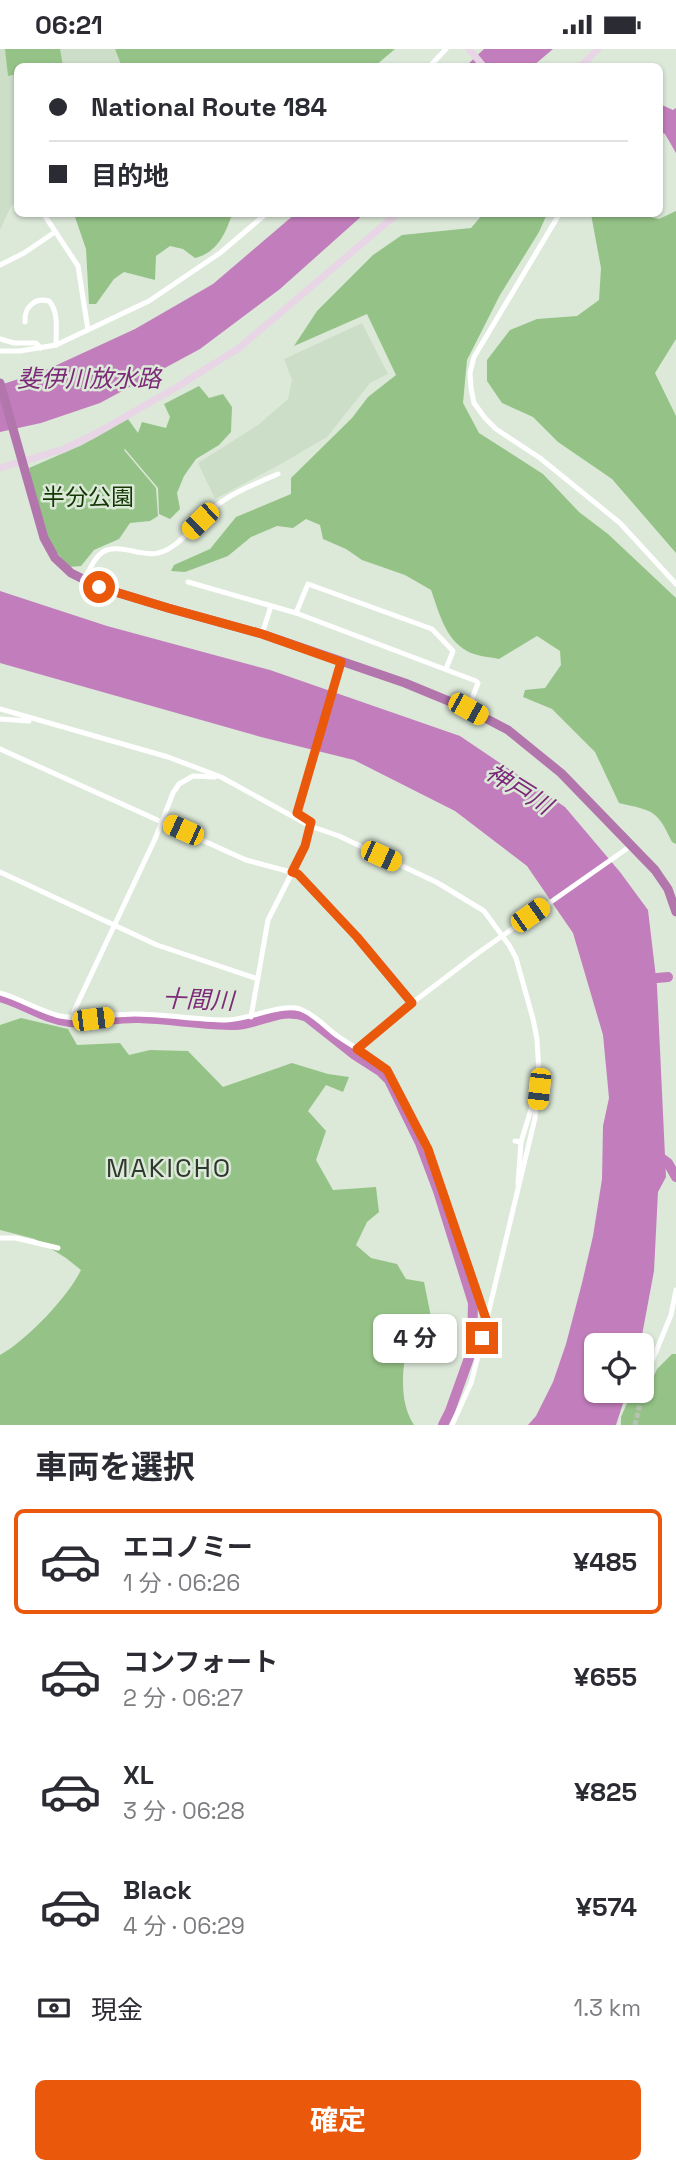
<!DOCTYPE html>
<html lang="ja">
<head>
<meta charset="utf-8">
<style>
	body { margin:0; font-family:"Space Grotesk","Noto Sans JP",sans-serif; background:#f2f2f3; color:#2b2b33; height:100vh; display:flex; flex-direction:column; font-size:26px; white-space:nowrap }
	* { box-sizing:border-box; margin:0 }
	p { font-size:23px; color:#7c7c81 }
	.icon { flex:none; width:38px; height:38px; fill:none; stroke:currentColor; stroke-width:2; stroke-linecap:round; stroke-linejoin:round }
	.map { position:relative; height:1376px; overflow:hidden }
	.side { display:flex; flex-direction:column; background:#fff; flex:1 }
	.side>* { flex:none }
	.top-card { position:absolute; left:14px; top:14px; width:649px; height:154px; border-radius:10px; box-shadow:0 2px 5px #0004; display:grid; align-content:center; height:154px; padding:0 35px; background:#fff }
	.buttons { position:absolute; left:584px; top:1284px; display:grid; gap:14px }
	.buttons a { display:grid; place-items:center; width:70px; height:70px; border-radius:10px; background:#fff; box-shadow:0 2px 5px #0004; font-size:35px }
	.end { position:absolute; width:32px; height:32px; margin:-16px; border:9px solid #ea580c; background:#fff; box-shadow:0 0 0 4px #fff }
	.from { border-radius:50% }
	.bubble { position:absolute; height:49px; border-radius:10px; background:#fff; box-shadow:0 2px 5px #0004; font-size:23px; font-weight:700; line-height:49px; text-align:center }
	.car { position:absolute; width:21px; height:42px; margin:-21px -10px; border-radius:9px; box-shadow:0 0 5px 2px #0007; background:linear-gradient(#f5c518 24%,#345 0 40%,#f5c518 0 76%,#345 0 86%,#f5c518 0) }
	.top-card b { display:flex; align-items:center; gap:24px; height:66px; font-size:26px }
	.top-card b+b { border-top:2px solid #e1e1e2 }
	.top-card i { width:18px; height:18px; background:#2b2b33 }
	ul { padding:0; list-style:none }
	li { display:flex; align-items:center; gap:21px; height:105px; margin:0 14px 10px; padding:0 21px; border:4px solid transparent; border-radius:10px }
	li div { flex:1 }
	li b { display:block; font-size:26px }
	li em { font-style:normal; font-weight:700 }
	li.active { border-color:#ea580c }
	li>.icon { width:63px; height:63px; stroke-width:1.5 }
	h2 { padding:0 35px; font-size:32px; line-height:84px }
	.pay { display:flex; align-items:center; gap:18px; height:77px; padding:0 35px; font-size:26px }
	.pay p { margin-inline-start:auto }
	.primary-button { display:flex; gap:14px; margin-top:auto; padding:14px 35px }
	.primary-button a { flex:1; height:80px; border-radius:10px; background:#ea580c; color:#fff; font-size:28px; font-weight:700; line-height:80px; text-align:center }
	.status { display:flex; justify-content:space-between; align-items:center; height:49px; padding:0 35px; background:#fff; direction:ltr }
	.status svg { height:19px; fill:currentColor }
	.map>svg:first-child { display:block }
	.built { fill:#cddec8 }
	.green { fill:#95c387 }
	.water { fill:#c27ebc }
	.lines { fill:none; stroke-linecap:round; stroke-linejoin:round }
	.river { stroke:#c27ebc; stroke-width:10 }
	.street-tunnel { stroke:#b6c2b4; stroke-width:5; stroke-dasharray:5 2.5; stroke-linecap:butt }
	.street { stroke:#fff; stroke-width:5 }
	.secondary { stroke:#e8d6e6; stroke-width:7 }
	.highway { stroke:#b276ad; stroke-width:9 }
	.route { stroke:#ea580c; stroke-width:9 }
	.labels { text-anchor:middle; stroke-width:5; stroke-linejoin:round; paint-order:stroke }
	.park-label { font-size:23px; fill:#133703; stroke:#dce9d9 }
	.water-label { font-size:24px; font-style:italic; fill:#7c2a77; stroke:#dce9d9 }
	.quarter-label { font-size:26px; letter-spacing:2px; fill:#2f382c; stroke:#dce9d9 }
</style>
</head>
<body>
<div class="status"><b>06:21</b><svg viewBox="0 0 49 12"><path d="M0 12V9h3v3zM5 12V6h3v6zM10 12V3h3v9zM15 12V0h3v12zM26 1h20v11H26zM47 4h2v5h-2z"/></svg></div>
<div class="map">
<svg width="676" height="1376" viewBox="0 0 676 1376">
	<rect width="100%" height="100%" fill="#dce9d9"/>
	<g class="built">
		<polygon points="0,0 115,0 122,17 18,18 17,153 11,157 0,181"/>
		<polygon points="362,274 388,325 370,334 327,388 281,415 215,450 198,414 258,376 288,350 292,331 284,310"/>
	</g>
	<g class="green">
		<polygon points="5,0 60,0 63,17 18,18 17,25 8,27"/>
		<polygon points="115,0 395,0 375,17 122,18"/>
		<polygon points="676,162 676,290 655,324 676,367 676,504 612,430 558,393 533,368 502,354 487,332 487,311 510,281 537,270 577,267 599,251 601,219 591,165 638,165 659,170"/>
		<path d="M 74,165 L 232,165 C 226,184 217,204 195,209 L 183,200 L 170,197 L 156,207 L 155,231 L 124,223 L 114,230 L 96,255 L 89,255 L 86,200 Z"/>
		<path d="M 483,165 L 547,165 L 539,183 L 500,246 L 467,311 L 463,354 L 479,384 L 543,425 L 579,463 L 608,485 L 676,549 L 676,795 L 672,793 C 657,761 654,762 619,754 L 595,703 L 552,660 L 523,648 L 525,641 L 545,639 L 561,616 L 560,602 L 537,587 L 499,610 C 490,608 475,607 467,602 C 445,590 439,563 431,541 L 405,526 L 362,511 L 346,500 L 323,490 L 320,476 L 306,470 L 293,479 L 277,477 L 251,488 L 228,507 L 185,523 L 171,522 L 174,516 L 210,500 L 236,468 L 291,445 L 291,429 L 352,369 L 368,348 L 396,326 L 367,265 L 294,297 L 317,262 L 373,206 L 402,186 L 471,179 Z"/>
		<polygon points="199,337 209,349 223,345 232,358 231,383 219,396 196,410 184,427 177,444 180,460 170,470 159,465 158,439 125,400 124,401 156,439 158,467 150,472 130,474 119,490 94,501 81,517 69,518 49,494 34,447 29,419 82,396 128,370 138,384 142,373 166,379 170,368 164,355"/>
		<path d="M 21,969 L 68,980 L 77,996 L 120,994 L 129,1006 L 150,1001 L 188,1002 L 223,1038 L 292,1014 L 328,1025 L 349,1028 L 343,1043 L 326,1036 L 308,1062 L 326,1082 L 316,1111 L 333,1141 L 376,1138 L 379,1163 L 367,1173 L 356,1196 L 371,1209 L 397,1215 L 406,1230 L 424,1233 L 431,1268 L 413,1267 C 406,1300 394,1346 414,1376 L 0,1376 L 0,1306 C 26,1292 68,1248 81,1221 L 66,1209 L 35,1190 L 0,1181 L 0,976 Z"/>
		<polygon points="672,1305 676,1305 676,1376 621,1376 621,1368 628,1352 645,1346 657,1320"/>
	</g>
	<g class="water">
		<polygon points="484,0 553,0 533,17 465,18"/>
		<polygon points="660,55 673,61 676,59 676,104 665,85 660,83"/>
		<polygon points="295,165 364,165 280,240 200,300 100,354 41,374 0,383 0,336 46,321 135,280 213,235"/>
		<polygon points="0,542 107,577 270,621 460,687 565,758 620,823 648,861 657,937 666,1128 658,1143 654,1222 640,1297 597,1297 597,1342 627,1342 616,1376 528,1376 536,1367 553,1333 566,1295 582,1234 593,1187 602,1130 603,1077 609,1049 603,986 573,884 527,817 455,762 354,711 261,688 0,614"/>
	</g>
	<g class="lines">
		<g class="river">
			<polyline points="645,930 668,928"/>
			<path d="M 0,948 C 25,955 44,970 70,973 C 93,975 116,968 139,969 C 171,970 203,976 235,976 C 261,975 281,957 307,968 L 355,1006 L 380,1022 L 389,1031 L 420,1094 L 438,1142 L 473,1254 L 472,1291 L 469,1309 L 450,1362 L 443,1376"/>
			<polyline points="656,1105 668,1114 676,1128"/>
		</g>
		<polyline class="street-tunnel" points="635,1376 642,1346"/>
		<g class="street">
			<polyline points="429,18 446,0"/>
			<polyline points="43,164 78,217 88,281"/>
			<polyline points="560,164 474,308 470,324 471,339 474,354 485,369 496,380 540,409 620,474 676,535"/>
			<polyline points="0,216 24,204 55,183"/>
			<path d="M 25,273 C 24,259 34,248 49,252 C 59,263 56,281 56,296"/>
			<polyline points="0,290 14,294 36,294 41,299"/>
			<polyline points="0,302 20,302 56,296 149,252 220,204 267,164"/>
			<path d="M 84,531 C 99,501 103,495 137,503 C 143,504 152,506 158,504 C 180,499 195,473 212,460 C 231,444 255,435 278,425"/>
			<polyline points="188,533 296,564 476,632 478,634 468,660"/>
			<polyline points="296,564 308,535 432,580 453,602 446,620"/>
			<polyline points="262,585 271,557"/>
			<polyline points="0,660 168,708 221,728 310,777 339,787 438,834 484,862 509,896 516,909 533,970 537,990 539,1025 535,1069 478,1307 471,1334 452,1376"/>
			<polyline points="0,670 29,672"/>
			<polyline points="0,700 246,811 298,825 357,888 412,954"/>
			<polyline points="0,823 157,896 258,930"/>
			<path d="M 0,944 C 21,950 39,962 60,967 C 86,972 109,965 135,965 C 165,965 196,971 226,971 C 248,971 282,954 300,960 C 315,965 327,980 339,988 C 352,997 367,1005 380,1015 C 386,1019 389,1024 393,1031 L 434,1117 L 486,1270"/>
			<polyline points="251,968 268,871 305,798 311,773 297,764 341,613"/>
			<polyline points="74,969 74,962 155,790 173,744 179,735 193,727 215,728"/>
			<polyline points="357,1000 412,954 478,904 632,796"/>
			<polyline points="515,1092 521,1093 537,1041"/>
			<polyline points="518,1135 521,1093"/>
			<polyline points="0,1189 16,1189 58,1199"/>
			<polyline points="642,1346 652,1312 671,1266 676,1241"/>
		</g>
		<g class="secondary">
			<polyline points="469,0 484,18"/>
			<polyline points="580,18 598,0"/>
			<polyline points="0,419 64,400 95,385 177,338 239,299 398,164"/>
		</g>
		<polyline class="highway" points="0,334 44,489 55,509 71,524 99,538 168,559 262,585 405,634 468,660 508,681 561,724 655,821 668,840 676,863"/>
	</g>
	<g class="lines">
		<polyline class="route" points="99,538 168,559 262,585 341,613 297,764 311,773 305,797 292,823 298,825 357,888 412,954 357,1000 387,1021 428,1100 486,1270 482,1289"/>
	</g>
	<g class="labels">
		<g class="park-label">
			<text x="88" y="456">半分公園</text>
		</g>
		<g class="water-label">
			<text x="89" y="338">斐伊川放水路</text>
			<text transform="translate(519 740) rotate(32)" y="8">神戸川</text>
			<text transform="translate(198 951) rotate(2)" y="8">十間川</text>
		</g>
		<g class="quarter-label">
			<text x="169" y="1128">MAKICHO</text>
		</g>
	</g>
</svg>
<div class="buttons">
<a><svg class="icon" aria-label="locate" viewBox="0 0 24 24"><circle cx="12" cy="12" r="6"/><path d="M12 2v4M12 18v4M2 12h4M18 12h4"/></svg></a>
</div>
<i class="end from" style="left:99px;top:538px"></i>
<i class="end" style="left:482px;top:1289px"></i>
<div class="bubble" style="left:373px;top:1265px;width:84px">4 分</div>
<i class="car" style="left:200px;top:472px;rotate:226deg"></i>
<i class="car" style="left:468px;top:660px;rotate:119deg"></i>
<i class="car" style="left:183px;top:781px;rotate:294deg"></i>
<i class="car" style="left:381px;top:807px;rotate:114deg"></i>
<i class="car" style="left:530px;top:866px;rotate:55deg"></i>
<i class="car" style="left:93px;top:970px;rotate:83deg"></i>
<i class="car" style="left:539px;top:1040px;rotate:186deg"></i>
<div class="top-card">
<b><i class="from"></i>National Route 184</b>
<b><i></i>目的地</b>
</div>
</div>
<section class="side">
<h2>車両を選択</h2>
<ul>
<li class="active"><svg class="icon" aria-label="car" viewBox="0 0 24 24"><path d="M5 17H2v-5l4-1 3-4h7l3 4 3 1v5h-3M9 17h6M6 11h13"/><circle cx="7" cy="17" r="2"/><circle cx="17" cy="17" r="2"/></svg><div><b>エコノミー</b><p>1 分 · 06:26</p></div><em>¥485</em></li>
<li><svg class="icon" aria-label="car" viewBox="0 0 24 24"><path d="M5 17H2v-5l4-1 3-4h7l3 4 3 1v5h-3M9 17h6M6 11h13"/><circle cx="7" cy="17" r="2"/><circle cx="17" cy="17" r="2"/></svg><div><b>コンフォート</b><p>2 分 · 06:27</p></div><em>¥655</em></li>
<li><svg class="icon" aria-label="car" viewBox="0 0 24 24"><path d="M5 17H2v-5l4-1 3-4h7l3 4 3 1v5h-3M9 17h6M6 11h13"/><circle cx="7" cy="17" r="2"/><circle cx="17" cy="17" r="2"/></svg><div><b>XL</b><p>3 分 · 06:28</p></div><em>¥825</em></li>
<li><svg class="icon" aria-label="car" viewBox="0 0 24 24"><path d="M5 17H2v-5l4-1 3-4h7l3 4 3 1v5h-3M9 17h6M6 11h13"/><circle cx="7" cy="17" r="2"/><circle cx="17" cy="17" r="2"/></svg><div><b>Black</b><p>4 分 · 06:29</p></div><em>¥574</em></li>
</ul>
<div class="pay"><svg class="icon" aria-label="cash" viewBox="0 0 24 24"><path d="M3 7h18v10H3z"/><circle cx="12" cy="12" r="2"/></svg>現金<p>1.3 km</p></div>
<div class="primary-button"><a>確定</a></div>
</section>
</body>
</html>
